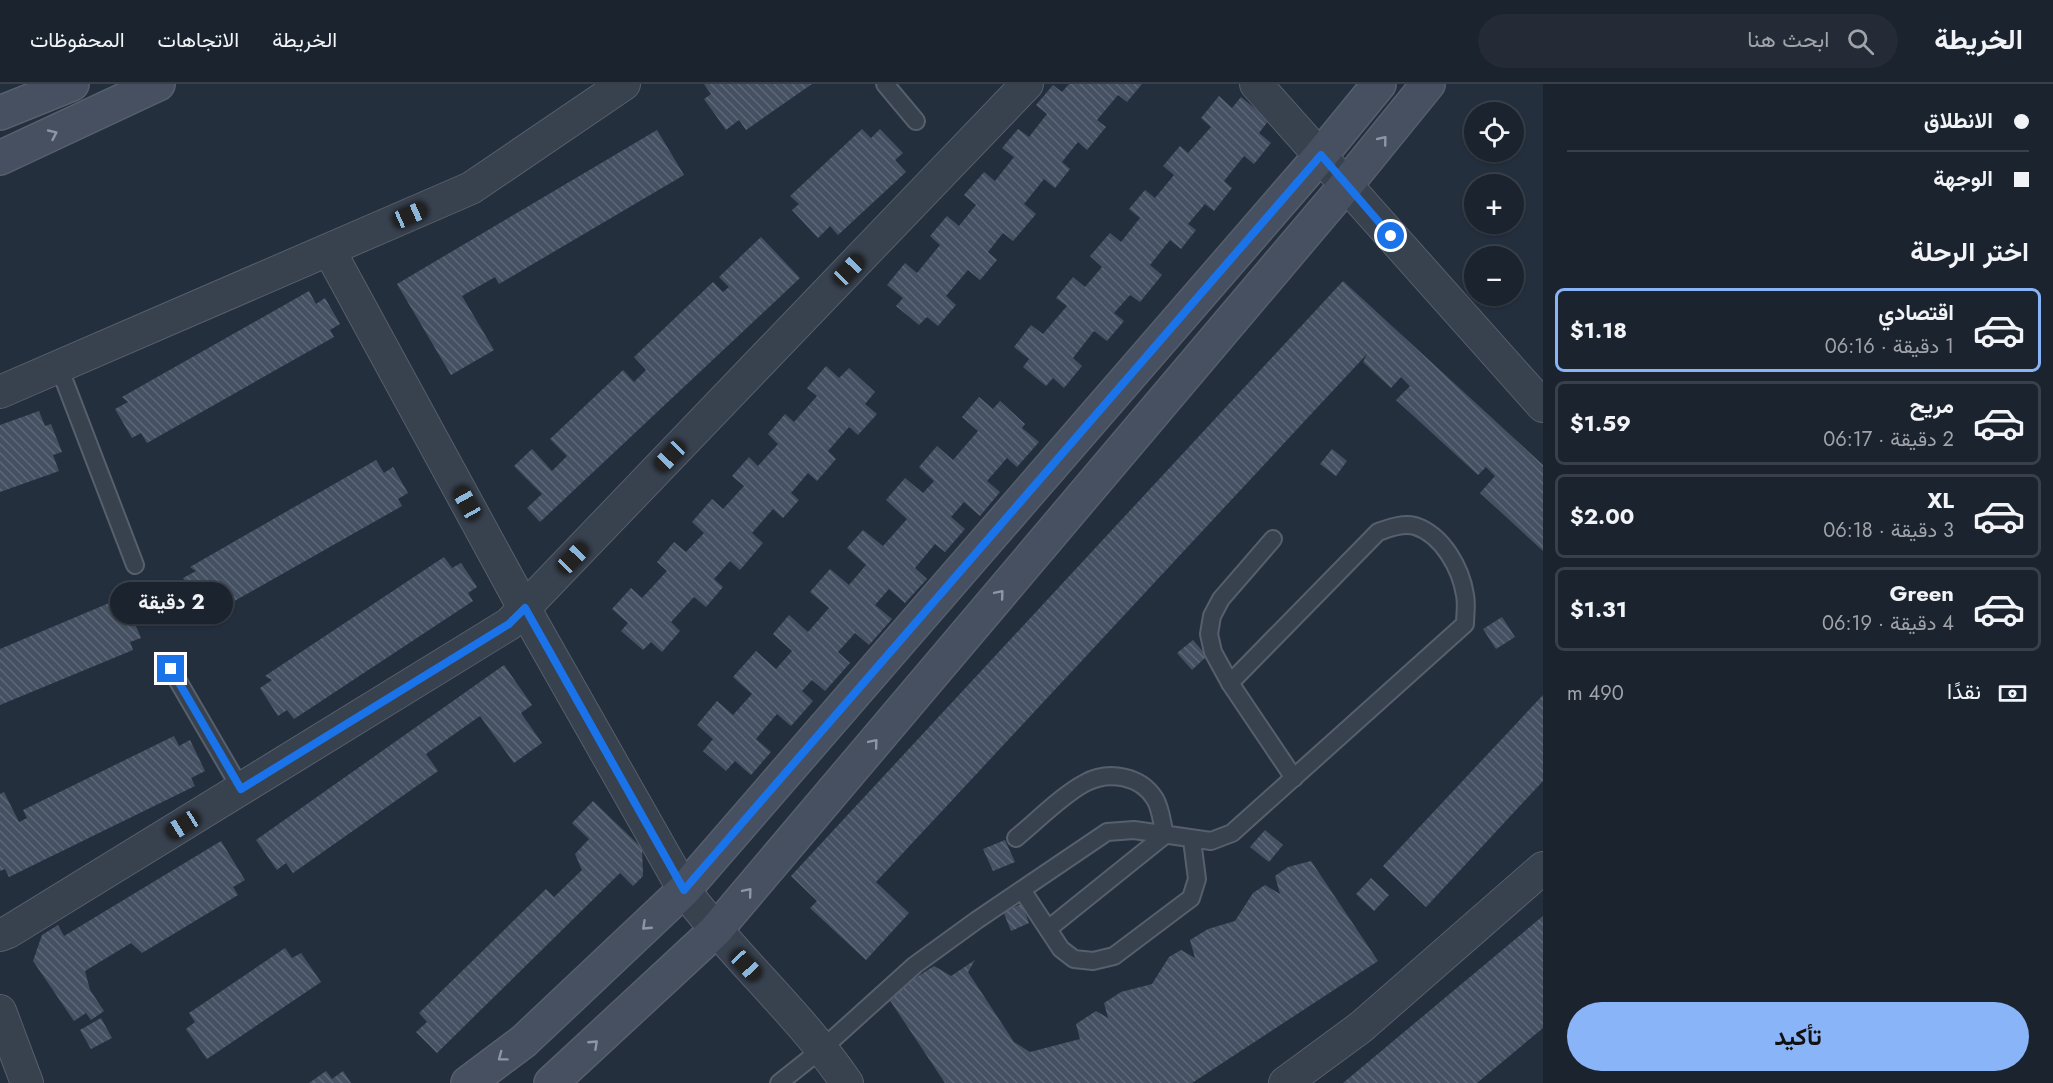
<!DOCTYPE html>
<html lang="ar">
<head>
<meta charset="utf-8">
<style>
	body { margin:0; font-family:Jost,Vazirmatn,sans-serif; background:#242b36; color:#f1f3f6; direction:rtl; height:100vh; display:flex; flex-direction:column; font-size:22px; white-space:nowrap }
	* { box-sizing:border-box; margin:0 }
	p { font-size:20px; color:#a0a4aa }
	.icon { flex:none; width:33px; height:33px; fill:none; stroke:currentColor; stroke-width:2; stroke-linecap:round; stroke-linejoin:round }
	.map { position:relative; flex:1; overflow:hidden; direction:ltr }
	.details { display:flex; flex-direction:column; background:#1b232e; width:510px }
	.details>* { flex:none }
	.hud { display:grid; align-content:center; height:132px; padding:0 24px; background:#1b232e }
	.fabs { position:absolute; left:1464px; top:18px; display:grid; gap:12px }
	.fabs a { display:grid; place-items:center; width:60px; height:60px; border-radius:50%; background:#1b232e; box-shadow:0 2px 4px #0004,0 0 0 2px #39404a; font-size:30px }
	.end { position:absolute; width:27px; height:27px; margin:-14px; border:8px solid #1a73e8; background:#fff; box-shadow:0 0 0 3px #fff }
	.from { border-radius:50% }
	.bubble { position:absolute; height:42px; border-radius:21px; background:#1b232e; box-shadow:0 2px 4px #0004,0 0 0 2px #39404a; font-size:20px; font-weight:700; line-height:42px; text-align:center; direction:rtl }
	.car { position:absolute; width:18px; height:36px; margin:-18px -9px; border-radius:8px; box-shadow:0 0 4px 2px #0007; background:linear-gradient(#222 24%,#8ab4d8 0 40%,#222 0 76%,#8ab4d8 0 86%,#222 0) }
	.hud b { display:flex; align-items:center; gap:21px; height:57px; font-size:22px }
	.hud b+b { border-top:2px solid #39404a }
	.hud i { width:15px; height:15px; background:#f1f3f6 }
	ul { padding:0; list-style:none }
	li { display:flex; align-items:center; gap:18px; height:84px; margin:0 12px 9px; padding:0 12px; border:3px solid #39404a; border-radius:9px }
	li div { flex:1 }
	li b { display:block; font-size:22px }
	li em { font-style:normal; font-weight:700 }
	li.current { border-color:#8ab4f8 }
	li>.icon { width:54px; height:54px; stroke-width:1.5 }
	h2 { padding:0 24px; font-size:27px; line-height:72px }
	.pay { display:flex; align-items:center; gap:15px; height:66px; padding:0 24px; font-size:22px }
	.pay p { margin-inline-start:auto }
	.primary-button { display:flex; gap:12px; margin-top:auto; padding:12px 24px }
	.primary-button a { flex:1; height:69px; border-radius:36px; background:#8ab4f8; color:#111; font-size:24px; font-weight:700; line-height:69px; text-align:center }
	header { display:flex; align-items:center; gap:36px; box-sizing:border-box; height:84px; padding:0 30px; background:#1b232e; border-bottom:2px solid #39404a }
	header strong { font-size:28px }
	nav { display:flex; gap:33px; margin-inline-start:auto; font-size:21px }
	.search { width:420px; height:54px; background:#242b36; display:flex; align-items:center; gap:15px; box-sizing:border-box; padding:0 21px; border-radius:33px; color:#a0a4aa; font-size:22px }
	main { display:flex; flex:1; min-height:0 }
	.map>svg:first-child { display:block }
	.building { fill:url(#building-back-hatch) }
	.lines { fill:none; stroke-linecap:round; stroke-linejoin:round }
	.lane-casing { stroke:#565f6c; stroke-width:20 }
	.street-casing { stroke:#565f6c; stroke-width:34 }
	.secondary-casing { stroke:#565f6c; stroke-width:36 }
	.lane { stroke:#38414e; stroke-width:16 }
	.street { stroke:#38414e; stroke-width:32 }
	.secondary { stroke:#465061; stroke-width:33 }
	.oneway { stroke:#8e96a5 }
	.route { stroke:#1a73e8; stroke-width:8 }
</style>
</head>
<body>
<header>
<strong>الخريطة</strong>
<div class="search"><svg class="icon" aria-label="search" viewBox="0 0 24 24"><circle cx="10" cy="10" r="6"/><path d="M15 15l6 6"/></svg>ابحث هنا</div>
<nav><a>الخريطة</a><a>الاتجاهات</a><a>المحفوظات</a></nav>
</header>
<main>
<section class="details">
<div class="hud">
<b><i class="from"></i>الانطلاق</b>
<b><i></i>الوجهة</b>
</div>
<h2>اختر الرحلة</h2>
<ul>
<li class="current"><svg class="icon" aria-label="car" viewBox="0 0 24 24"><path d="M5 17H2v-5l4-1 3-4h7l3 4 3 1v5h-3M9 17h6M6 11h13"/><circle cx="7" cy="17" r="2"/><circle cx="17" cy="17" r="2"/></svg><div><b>اقتصادي</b><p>1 دقيقة · 06:16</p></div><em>$1.18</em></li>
<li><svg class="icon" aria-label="car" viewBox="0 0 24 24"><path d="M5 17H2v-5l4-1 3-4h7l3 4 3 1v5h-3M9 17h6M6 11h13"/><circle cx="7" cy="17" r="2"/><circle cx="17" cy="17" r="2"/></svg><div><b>مريح</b><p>2 دقيقة · 06:17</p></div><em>$1.59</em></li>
<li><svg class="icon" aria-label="car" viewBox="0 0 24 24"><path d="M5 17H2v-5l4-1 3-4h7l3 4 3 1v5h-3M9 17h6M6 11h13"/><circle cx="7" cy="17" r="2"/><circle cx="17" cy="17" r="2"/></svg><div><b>XL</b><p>3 دقيقة · 06:18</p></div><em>$2.00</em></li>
<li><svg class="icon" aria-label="car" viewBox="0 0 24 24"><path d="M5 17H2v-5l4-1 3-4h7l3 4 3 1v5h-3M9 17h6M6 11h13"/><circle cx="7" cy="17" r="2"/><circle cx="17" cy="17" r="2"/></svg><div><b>Green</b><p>4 دقيقة · 06:19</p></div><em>$1.31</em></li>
</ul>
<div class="pay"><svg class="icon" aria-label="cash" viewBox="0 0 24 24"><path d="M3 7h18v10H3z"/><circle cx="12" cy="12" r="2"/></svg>نقدًا<p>490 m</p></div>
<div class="primary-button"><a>تأكيد</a></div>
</section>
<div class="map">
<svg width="1543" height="999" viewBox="0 0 1543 999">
	<defs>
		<pattern id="building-back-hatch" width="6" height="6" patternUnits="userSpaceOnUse" patternTransform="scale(1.5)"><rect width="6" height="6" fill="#455162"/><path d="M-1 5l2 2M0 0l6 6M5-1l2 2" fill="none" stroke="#5d6877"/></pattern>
	</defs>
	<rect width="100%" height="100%" fill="#242f3e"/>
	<g class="building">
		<polygon points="704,0 812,0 746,46 739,36 726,46 704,15 711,10"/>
		<polygon points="1069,0 1142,0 1127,18 1118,11 1097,36 1106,43 1087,66 1078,58 1062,78 1070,85 1055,104 1044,95 1024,120 1036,130 1013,157 1003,149 988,168 997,176 980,196 968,186 946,212 956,221 938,242 927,233 919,241 896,222 903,214 887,201 905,179 917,189 940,161 930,152 947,132 959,142 976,121 964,111 984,88 995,97 1014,73 1002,64 1018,45 1029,53 1047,30 1036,21 1053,1 1062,8"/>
		<polygon points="1219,12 1232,24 1241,13 1269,36 1259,49 1271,59 1254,80 1244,72 1224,97 1232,104 1214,127 1205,120 1188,140 1196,146 1181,165 1170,156 1150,181 1162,191 1140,218 1130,211 1114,229 1124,237 1107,257 1094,247 1073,274 1082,282 1064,304 1053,294 1046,302 1023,283 1029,275 1014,263 1031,241 1043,250 1067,222 1056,214 1073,193 1085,203 1102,183 1090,172 1110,149 1121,158 1140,134 1129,125 1145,106 1155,114 1174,91 1163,82 1180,62 1188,69 1211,43 1201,34"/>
		<polygon points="862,45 871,54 880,45 903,69 895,76 906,88 838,151 830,142 818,154 792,126 799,120 790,112"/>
		<polygon points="657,46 684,91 499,200 495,193 462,212 494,266 451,291 397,200"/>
		<polygon points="761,153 800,194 540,438 527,424 542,410 514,382 532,365 552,387 567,372 550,355 623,286 634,298 646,286 634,273 713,198 723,208 729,203 719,193"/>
		<polygon points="1343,197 1543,381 1543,467 1480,409 1495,392 1486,383 1478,391 1396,316 1410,302 1401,293 1391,304 1363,278 1367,270 876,798 909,829 866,876 810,824 817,817 791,792"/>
		<polygon points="309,207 316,220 325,214 340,240 330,246 334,253 147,359 141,349 132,354 115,325 128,318 122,313"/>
		<polygon points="826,282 839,294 849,284 875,308 865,320 877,330 858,351 849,343 828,367 836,375 817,397 808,389 791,409 799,416 783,434 773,425 752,449 763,459 740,486 730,477 714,495 723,503 706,523 694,513 671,538 680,547 662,568 651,558 643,566 621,547 628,539 612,525 631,504 642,514 667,487 657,478 674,458 686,468 704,449 692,438 712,415 723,425 744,402 732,392 749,373 758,382 778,360 768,350 785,330 794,338 817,312 807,304"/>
		<polygon points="979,313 993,325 1000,317 1025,340 1022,344 1039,358 1017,383 1007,374 987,397 1000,408 980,432 964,418 951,433 965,445 945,468 935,460 915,484 927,495 905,519 889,505 875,521 892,535 869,561 855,549 838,568 850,579 825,607 812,596 802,607 813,617 791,642 777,630 756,655 771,668 751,691 735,677 726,687 703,667 713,655 697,641 717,617 733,631 752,610 733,593 756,567 776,585 792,567 773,550 789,531 808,548 829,524 810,508 830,485 849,501 866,481 847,464 863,446 883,462 907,435 886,416 905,394 923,409 934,397 919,383 937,362 953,376 978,347 962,333"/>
		<polygon points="39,327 45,342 51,340 62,368 53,371 59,387 0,408 0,341"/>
		<polygon points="1332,365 1347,377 1336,392 1320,380"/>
		<polygon points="376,376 384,389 393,383 408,409 398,415 402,422 215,528 209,518 200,523 183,494 196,487 190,483"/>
		<polygon points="444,473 452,484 461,479 477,503 468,509 473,517 294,635 287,626 278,632 260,604 272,596 265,592"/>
		<polygon points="114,517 119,530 129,526 141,554 130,558 133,566 0,621 0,565"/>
		<polygon points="1502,533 1515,553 1496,565 1483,545"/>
		<polygon points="1193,556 1207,572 1192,586 1177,569"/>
		<polygon points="504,581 532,621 521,629 542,659 514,679 480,632 426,670 438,687 293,789 286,779 277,786 256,756"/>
		<polygon points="1543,611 1543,697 1426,823 1383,782"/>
		<polygon points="174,652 179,662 190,656 205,687 191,694 195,702 9,793 5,785 0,787 0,710 4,708 19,738 27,734 23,726"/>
		<polygon points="593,717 642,764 643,792 633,802 620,789 437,969 416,948 427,938 419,929 546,805 554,813 582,786 575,770 589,755 572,739"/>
		<polygon points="1265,746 1283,761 1269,778 1250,763"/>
		<polygon points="1005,756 1015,778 993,787 983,765"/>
		<polygon points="221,757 245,796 233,803 238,811 142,869 131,859 85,887 90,906 104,927 91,936 86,929 74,937 33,877 42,851 58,841 64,852"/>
		<polygon points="1311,777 1378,877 1192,999 945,999 887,912 934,882 951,892 975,876 968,888 1014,958 1030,968 1080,955 1076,940 1096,927 1108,934 1104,919 1121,908 1152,900 1169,873 1181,866 1195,874 1190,856 1208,845 1235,837 1253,809 1265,801 1280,810 1275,792 1288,783"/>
		<polygon points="1371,794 1389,811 1374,827 1356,810"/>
		<polygon points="1022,820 1029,839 1011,847 1003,827"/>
		<polygon points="1543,832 1543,944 1477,999 1343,999"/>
		<polygon points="285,864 292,874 301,869 321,898 207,975 186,945 195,938 189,929"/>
		<polygon points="101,934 112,954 91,965 80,946"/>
		<polygon points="326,987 332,995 343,987 351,999 309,999"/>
	</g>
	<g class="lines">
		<defs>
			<g id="lane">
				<polyline points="885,0 916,37"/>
				<polyline points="59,283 135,481"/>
				<polyline points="1273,455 1221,515 1212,532 1209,550 1213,568 1230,599 1294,694"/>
				<polyline points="171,585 241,705"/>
				<path d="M 1016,754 C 1037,737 1062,711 1085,699 C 1109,686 1141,692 1155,715 C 1161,725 1162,740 1165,751 L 1048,845"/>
				<polyline points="1022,806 1061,865 1074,875 1093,877 1114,872 1191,814 1197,795 1192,756"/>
				<path d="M 779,999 L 823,964 L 915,881 L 977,836 L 1107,748 L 1134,746 L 1211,757 L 1232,749 L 1465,540 C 1465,531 1467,520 1465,511 C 1461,485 1443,451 1415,442 C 1402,439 1390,444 1378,448 L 1230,599"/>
			</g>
			<g id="street">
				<polyline points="1256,0 1543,322"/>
				<path d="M 329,166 L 524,524 L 684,806 C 734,873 799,929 847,999"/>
				<polyline points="0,308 471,104 624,0"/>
				<polyline points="0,851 8,848 509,540 1027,0"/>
				<polyline points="0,927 27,999"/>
				<polyline points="1285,999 1361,943 1543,784"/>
			</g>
			<g id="secondary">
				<polyline points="0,29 72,0"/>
				<polyline points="0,74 158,0"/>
				<polyline points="468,999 524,957 684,806 1321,71 1379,0"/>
				<polyline points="551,999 715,847 1346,101 1428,0"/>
			</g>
		</defs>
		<use href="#lane" class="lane-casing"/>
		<use href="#street" class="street-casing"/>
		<use href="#secondary" class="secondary-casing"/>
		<use href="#lane" class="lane"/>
		<use href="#street" class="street"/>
		<use href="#secondary" class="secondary"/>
	</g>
	<defs><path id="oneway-chevron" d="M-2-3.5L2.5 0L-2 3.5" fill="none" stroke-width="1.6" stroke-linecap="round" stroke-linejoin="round" transform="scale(1.5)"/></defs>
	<g class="oneway">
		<use href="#oneway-chevron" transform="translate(53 50) rotate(-25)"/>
		<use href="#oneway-chevron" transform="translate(1383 56) rotate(-51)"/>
		<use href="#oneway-chevron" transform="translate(1000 510) rotate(-50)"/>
		<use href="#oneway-chevron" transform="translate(874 659) rotate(-50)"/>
		<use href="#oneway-chevron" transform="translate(748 808) rotate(-50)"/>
		<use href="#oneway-chevron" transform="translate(646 842) rotate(137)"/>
		<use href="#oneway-chevron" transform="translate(594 960) rotate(-43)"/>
		<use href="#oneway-chevron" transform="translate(502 973) rotate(143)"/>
	</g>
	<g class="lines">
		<polyline class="route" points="171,585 241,705 509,540 525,524 684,806 1321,71 1391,152"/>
	</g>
</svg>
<div class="fabs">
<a><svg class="icon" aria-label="locate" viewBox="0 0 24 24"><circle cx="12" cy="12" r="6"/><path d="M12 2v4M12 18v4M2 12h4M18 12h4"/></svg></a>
<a>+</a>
<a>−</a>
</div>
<i class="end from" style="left:1391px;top:152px"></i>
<i class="end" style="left:171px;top:585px"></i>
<div class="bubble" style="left:110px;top:498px;width:123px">2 دقيقة</div>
<i class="car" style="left:410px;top:131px;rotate:66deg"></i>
<i class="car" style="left:849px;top:186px;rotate:44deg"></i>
<i class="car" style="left:670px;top:372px;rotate:224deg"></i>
<i class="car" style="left:467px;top:419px;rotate:331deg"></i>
<i class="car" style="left:573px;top:474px;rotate:44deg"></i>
<i class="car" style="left:183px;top:741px;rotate:238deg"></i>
<i class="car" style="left:746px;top:881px;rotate:137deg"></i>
</div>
</main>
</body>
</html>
